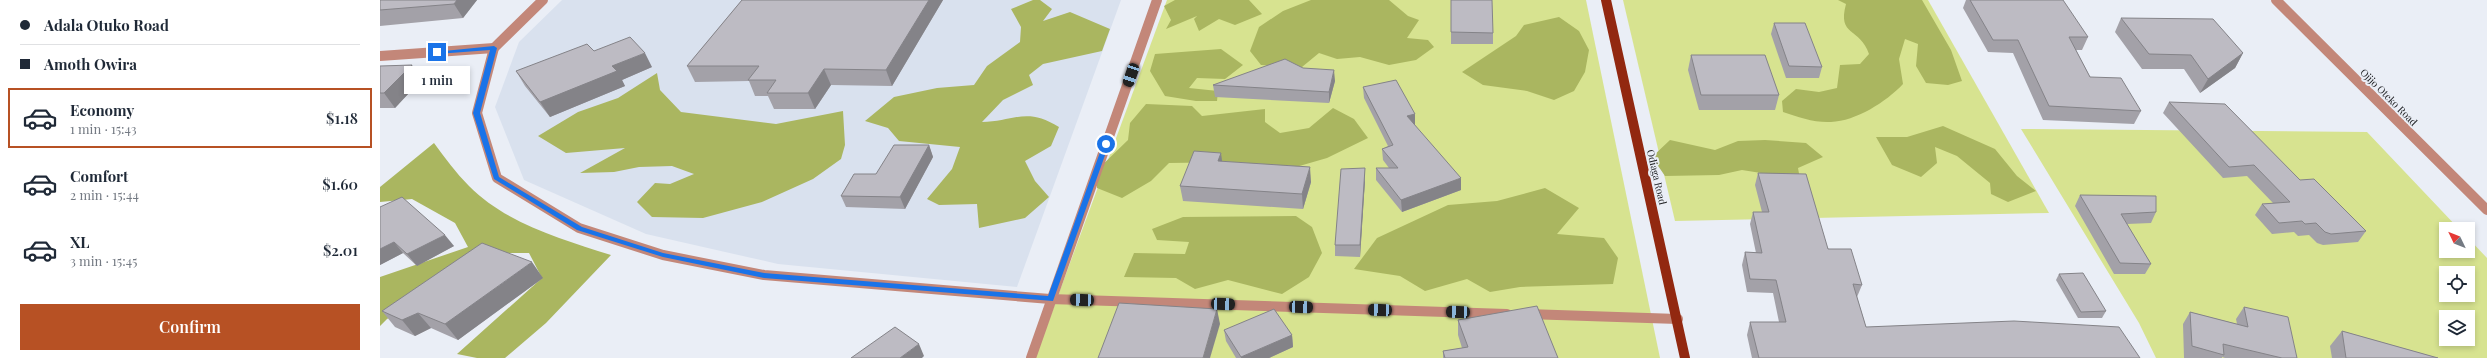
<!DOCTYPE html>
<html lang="en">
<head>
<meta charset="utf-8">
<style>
	body { margin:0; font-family:"Playfair Display",serif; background:#f2f2f3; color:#1f2937; height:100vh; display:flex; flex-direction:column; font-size:15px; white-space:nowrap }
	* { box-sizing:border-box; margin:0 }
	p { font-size:13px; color:#747a83 }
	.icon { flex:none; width:22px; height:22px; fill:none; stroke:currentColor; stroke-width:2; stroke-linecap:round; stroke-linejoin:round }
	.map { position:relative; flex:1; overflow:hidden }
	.sheet { display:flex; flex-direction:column; background:#fff; width:380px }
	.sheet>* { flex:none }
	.hud { display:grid; align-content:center; height:88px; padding:0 20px; background:#fff }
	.needle { width:26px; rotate:313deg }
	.tools { position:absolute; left:2059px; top:222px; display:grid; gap:8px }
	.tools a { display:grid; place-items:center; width:36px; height:36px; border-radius:0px; background:#fff; box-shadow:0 2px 6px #0003; font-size:20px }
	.end { position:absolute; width:18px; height:18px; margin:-9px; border:5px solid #1a73e8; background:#fff; box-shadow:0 0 0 2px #fff }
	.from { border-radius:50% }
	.bubble { position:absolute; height:28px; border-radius:0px; background:#fff; box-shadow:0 2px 6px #0003; font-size:13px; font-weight:600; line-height:28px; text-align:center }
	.car { position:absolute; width:12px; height:24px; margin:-12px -6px; border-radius:5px; box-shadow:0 0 3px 1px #0007; background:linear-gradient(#222 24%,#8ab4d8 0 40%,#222 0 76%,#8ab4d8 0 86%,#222 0) }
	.hud b { display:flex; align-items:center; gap:14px; height:38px; font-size:15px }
	.hud b+b { border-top:1px solid #e0e1e3 }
	.hud i { width:10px; height:10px; background:#1f2937 }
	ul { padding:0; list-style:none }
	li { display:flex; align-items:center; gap:12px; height:60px; margin:0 8px 6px; padding:0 12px; border:2px solid transparent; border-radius:0px }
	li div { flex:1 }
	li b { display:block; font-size:15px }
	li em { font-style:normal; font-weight:600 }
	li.on { border-color:#b75124 }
	li>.icon { width:36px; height:36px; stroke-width:1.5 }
	.primary-button { display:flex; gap:8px; margin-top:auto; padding:8px 20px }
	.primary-button a { flex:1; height:46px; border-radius:0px; background:#b75124; color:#fff; font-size:16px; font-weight:600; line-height:46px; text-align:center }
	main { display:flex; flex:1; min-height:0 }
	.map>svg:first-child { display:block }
	.built { fill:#d9e1ee }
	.green { fill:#d7e390; fill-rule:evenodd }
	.forest { fill:#aab660 }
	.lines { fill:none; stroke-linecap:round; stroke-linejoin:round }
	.minor { stroke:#c38779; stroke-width:10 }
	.major { stroke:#922810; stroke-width:10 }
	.wall { fill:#a3a1a8 }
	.shaded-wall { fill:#848388 }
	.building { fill:#bdbbc3; stroke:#848388 }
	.route { fill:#1a73e8 }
	.labels { text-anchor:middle; stroke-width:4; stroke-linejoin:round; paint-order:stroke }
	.street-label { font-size:10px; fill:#212225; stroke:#eaeef6 }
</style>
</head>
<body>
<main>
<section class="sheet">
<div class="hud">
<b><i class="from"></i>Adala Otuko Road</b>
<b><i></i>Amoth Owira</b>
</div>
<ul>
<li class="on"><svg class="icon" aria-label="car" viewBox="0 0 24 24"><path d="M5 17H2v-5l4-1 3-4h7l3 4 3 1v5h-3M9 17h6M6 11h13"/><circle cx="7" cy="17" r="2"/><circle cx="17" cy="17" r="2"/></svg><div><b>Economy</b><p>1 min · 15:43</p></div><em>$1.18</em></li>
<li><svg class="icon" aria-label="car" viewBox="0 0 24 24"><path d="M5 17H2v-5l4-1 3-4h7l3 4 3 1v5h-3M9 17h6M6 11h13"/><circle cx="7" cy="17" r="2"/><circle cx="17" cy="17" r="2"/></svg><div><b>Comfort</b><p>2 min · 15:44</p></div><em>$1.60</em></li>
<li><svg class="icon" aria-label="car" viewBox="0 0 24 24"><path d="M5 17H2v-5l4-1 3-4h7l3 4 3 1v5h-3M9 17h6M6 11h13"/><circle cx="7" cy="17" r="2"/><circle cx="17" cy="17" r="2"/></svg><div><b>XL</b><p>3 min · 15:45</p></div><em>$2.01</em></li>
</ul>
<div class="primary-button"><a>Confirm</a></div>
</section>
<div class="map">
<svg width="2107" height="358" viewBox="0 0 2107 358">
	<rect width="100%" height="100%" fill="#eaeef6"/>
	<polygon class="built" points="182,0 741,0 637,287 398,264 266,234 144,180 115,107 139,42"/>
	<g class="green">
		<polygon points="787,0 1206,0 1280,358 655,358"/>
		<polygon points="1243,0 1548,0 1669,213 1295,221"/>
		<path d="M 1641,129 L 1987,132 L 2079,229 L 2066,229 L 2066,251 L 2088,251 L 2088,238 L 2107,258 L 2107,358 L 1776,358 L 1759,323 ZM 2066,273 L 2088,273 L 2088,295 L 2066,295 ZM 2066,317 L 2088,317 L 2088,339 L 2066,339 Z"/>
	</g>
	<g class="forest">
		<path d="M 653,0 L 660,0 L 672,9 L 663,21 L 690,12 L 730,29 L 722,51 L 663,64 L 649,75 L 653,85 L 623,100 L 602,122 C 633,122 646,106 679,127 L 671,146 L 645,161 L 655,181 L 669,197 L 645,218 L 599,228 L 597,204 L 559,205 L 547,199 L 572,169 L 580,147 L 519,141 L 508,128 L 485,121 L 514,97 L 557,88 L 594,85 L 607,66 L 640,42 L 641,27 L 631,9 Z"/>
		<polygon points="795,0 869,0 882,14 855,25 839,19 819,31 814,19 817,16 786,29 791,20 784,6"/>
		<polygon points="931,0 1009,0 1028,16 1039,20 1027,38 1048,40 1054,47 1036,60 1009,65 980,57 957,59 939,53 922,67 881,65 870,51 879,27 903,11"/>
		<path d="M 1458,0 L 1542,0 L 1571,50 L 1582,81 L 1568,85 L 1546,83 L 1536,66 L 1538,44 L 1525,39 L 1519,59 L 1523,84 C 1506,102 1476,121 1451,122 C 1435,123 1418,117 1403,112 L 1402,101 L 1416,89 L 1439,92 L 1457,88 L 1460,65 L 1480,64 L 1489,54 C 1480,27 1457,37 1466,4 Z"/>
		<polygon points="1179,17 1199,31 1209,50 1205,72 1194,91 1174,100 1147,91 1103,85 1082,72 1136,36 1144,25"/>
		<polygon points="841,49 863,65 845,79 817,78 809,88 838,91 837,101 816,101 785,96 770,71 775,54"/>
		<polygon points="277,73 280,90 301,112 396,124 463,111 465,145 461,159 433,179 382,202 323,218 272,217 257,202 275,183 290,184 314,174 292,166 259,167 234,172 200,173 245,148 186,153 158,136 198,112 238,98"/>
		<polygon points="766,104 812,106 822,116 885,109 885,122 900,133 929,128 953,108 974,119 988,138 947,158 909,169 873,172 859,162 789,163 771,181 742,198 717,188 717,170 748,140 750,123"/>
		<polygon points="1563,126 1615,149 1637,176 1656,191 1628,202 1611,194 1610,183 1577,156 1555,147 1557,163 1541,177 1512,165 1496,137 1527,137"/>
		<polygon points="1290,140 1335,150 1358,141 1385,140 1426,143 1443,157 1418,168 1420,179 1362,170 1339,175 1285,176 1272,157"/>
		<path d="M 54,143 C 65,158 76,173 89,186 C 127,224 181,239 231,255 L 166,323 L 125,358 L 97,358 L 77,354 L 162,278 L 149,253 L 106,253 L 54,290 L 7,319 L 0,326 L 0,277 L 88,247 L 75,223 L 32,199 L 0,202 L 0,187 Z"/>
		<polygon points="1165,188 1199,208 1177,234 1224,238 1238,258 1233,284 1140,287 1110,292 1087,279 1045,291 1020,276 974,269 997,238 1068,205 1117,201"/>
		<polygon points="916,216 932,227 942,253 929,277 902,294 848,280 815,289 796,278 744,277 754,253 805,254 809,242 777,240 772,229 803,217"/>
	</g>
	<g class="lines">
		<g class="minor">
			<polyline points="163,0 114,48 97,113 117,178 199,228 283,255 384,275 670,299 1127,314"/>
			<polyline points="1896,0 2107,210"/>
			<polyline points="0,56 114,48"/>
			<polyline points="1147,314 1298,319"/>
			<polyline points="651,358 777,0"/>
		</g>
		<polyline class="major" points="1226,0 1305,358"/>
	</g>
	<g class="wall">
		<polygon points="0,0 97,0 83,18 0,26"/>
		<polygon points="362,0 563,0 512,86 451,85 435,109 394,109 388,96 375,96 369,81 315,82 307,66"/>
		<polygon points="1071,0 1113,33 1113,44 1071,44"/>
		<polygon points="1586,0 1590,0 1708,37 1702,50 1696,50 1710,77 1761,111 1754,124 1663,120 1633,53 1608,52 1583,8"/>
		<polygon points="1741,18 1863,53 1855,68 1820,93 1804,69 1762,69 1735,32"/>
		<polygon points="1394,23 1442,67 1439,78 1406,78 1391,34"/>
		<polygon points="214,51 272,67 242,80 245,86 170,117 145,86 136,71"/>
		<polygon points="1311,55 1399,95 1395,110 1319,110 1308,70"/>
		<polygon points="0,66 42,79 15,108 0,108"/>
		<polygon points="923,68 955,81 949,103 835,97 833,85"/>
		<polygon points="983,87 1035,114 1035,126 1081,190 1022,212 996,180 996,168 1009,168 1003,160 1002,149 1008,146 984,98"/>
		<polygon points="1789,102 1920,180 1986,231 1978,242 1943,245 1937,243 1929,235 1918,236 1914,232 1892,234 1875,215 1882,204 1893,203 1867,176 1843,178 1783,113"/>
		<polygon points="549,145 553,157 525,209 466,207 461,196 496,174"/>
		<polygon points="842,161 931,182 923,209 803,201 800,186"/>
		<polygon points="1378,173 1482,285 1477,297 1486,327 1760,358 1372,358 1367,335 1370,322 1399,322 1393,293 1367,292 1362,265 1365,252 1376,253 1370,224 1373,212 1382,212 1375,185"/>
		<polygon points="985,180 980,257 955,256 955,245"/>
		<polygon points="1700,195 1776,212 1771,223 1747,224 1771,264 1765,274 1734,274 1695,206"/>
		<polygon points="0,207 74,246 37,266 23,253 0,265"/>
		<polygon points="1679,274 1726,311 1722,318 1698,318 1676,280"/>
		<polygon points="163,278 78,340 51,328 35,336 15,327 2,311"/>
		<polygon points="1864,307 1917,358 1845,358 1842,357 1842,358 1804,358 1803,324 1810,312 1857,324 1856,319"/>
		<polygon points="1078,320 1178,358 1063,358 1063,351 1082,348 1078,335"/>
		<polygon points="844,330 912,335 913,347 889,358 856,358 846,341"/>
		<polygon points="1962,331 2058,358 1952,358 1950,346"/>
	</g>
	<g class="shaded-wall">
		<polygon points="77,0 97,0 83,18 74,4"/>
		<polygon points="549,0 563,0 512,86 506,70"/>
		<polygon points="265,53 272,67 242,80 245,86 170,117 160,102 232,66"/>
		<polygon points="1863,53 1855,68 1820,93 1828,79"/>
		<polygon points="32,65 42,79 15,108 4,93"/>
		<polygon points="444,69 451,85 435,109 428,93"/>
		<polygon points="954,70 955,81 949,103 949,92"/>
		<polygon points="1035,114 1035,126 1027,116"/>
		<polygon points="549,145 553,157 525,209 520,197"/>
		<polygon points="841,153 843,168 838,161"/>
		<polygon points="930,167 931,182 923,209 922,194"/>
		<polygon points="985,168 985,180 980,257 980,245"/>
		<polygon points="1081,178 1081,190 1022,212 1021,200"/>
		<polygon points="65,235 74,246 37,266 27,254"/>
		<polygon points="14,242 23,253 0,265 0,249"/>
		<polygon points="152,262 163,278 78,340 65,324"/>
		<polygon points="837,309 840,324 830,358 823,358"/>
		<polygon points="38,313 51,328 35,336 22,320"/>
		<polygon points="912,335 913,347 889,358 861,358 861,357"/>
		<polygon points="539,344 544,356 542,358 520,358"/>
	</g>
	<g class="building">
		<polygon points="0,0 77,0 74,4 0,10"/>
		<polygon points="362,0 549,0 506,70 444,69 428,93 387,93 396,80 368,80 379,66 307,66"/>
		<polygon points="1071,0 1112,0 1113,33 1071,32"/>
		<polygon points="1590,0 1683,0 1708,37 1689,37 1710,77 1741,78 1761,111 1669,106 1638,40 1613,40"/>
		<polygon points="1741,18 1833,19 1863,53 1828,79 1811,55 1769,54"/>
		<polygon points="1394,23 1425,23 1442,67 1409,66"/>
		<polygon points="250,37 265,53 232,66 237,71 160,102 136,71 207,44 214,51"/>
		<polygon points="1311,55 1385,55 1399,95 1321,95"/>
		<polygon points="905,59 923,68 954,70 949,92 833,85"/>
		<polygon points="32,65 4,93 0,93 0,66"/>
		<polygon points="1016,80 1035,114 1027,116 1081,178 1021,200 996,168 1018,168 1002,149 1013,145 983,87"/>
		<polygon points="1789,102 1845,104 1920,180 1934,179 1986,231 1951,234 1945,232 1936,223 1925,224 1922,221 1899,223 1882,204 1910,202 1874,165 1849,167"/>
		<polygon points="514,145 549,145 520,197 461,196 474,174 496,174"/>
		<polygon points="814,151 841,153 838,161 930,167 922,194 800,186"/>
		<polygon points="985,168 980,245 955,245 961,169"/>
		<polygon points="1378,173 1426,174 1448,249 1471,249 1482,285 1473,284 1486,327 1634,321 1739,327 1760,358 1379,358 1370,322 1406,322 1396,280 1370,279 1365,252 1382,253 1373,212 1389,212"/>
		<polygon points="1700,195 1776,196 1776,212 1741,214 1771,264 1740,263"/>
		<polygon points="22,197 65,235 27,254 14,242 0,249 0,207"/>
		<polygon points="102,243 152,262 65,324 38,313 22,320 2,311"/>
		<polygon points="1703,273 1726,311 1701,312 1679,274"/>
		<polygon points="739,303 837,309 823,358 718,358"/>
		<polygon points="1157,306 1178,358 1065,358 1063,351 1088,347 1078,320"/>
		<polygon points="1864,307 1908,317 1917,358 1902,358 1843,344 1844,355 1812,346 1810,312 1868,327"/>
		<polygon points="894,309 912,335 861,357 844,330"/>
		<polygon points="515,327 539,344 520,358 471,358"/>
		<polygon points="1962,331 2058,358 1966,358"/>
	</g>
	<polygon class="route" points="114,46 117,48 100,113 119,177 202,227 283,253 384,273 668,296 723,144 726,142 729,144 673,301 384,278 283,257 197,230 114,179 93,113 110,50 57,54 54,52"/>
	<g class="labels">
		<g class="street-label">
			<text transform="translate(2009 97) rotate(45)" y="4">Ojijo Oteko Road</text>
			<text transform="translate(1277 177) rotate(77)" y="4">Odiaga Road</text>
		</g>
	</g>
</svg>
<div class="tools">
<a><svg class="needle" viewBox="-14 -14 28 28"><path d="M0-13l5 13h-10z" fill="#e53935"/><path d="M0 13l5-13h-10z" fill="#747a83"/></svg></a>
<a><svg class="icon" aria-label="locate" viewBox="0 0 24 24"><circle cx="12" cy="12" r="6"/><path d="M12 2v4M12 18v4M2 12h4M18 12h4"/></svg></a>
<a><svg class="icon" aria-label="layers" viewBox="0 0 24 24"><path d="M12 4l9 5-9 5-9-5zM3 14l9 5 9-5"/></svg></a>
</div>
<i class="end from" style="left:726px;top:144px"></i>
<i class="end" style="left:57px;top:52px"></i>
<div class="bubble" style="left:24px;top:66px;width:66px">1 min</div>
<i class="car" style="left:751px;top:75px;rotate:199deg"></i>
<i class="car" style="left:702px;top:300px;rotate:272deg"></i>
<i class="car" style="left:843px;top:304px;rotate:92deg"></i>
<i class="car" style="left:921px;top:307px;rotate:92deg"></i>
<i class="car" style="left:1000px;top:310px;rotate:272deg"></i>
<i class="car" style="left:1078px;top:312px;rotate:272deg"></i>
</div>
</main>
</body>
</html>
